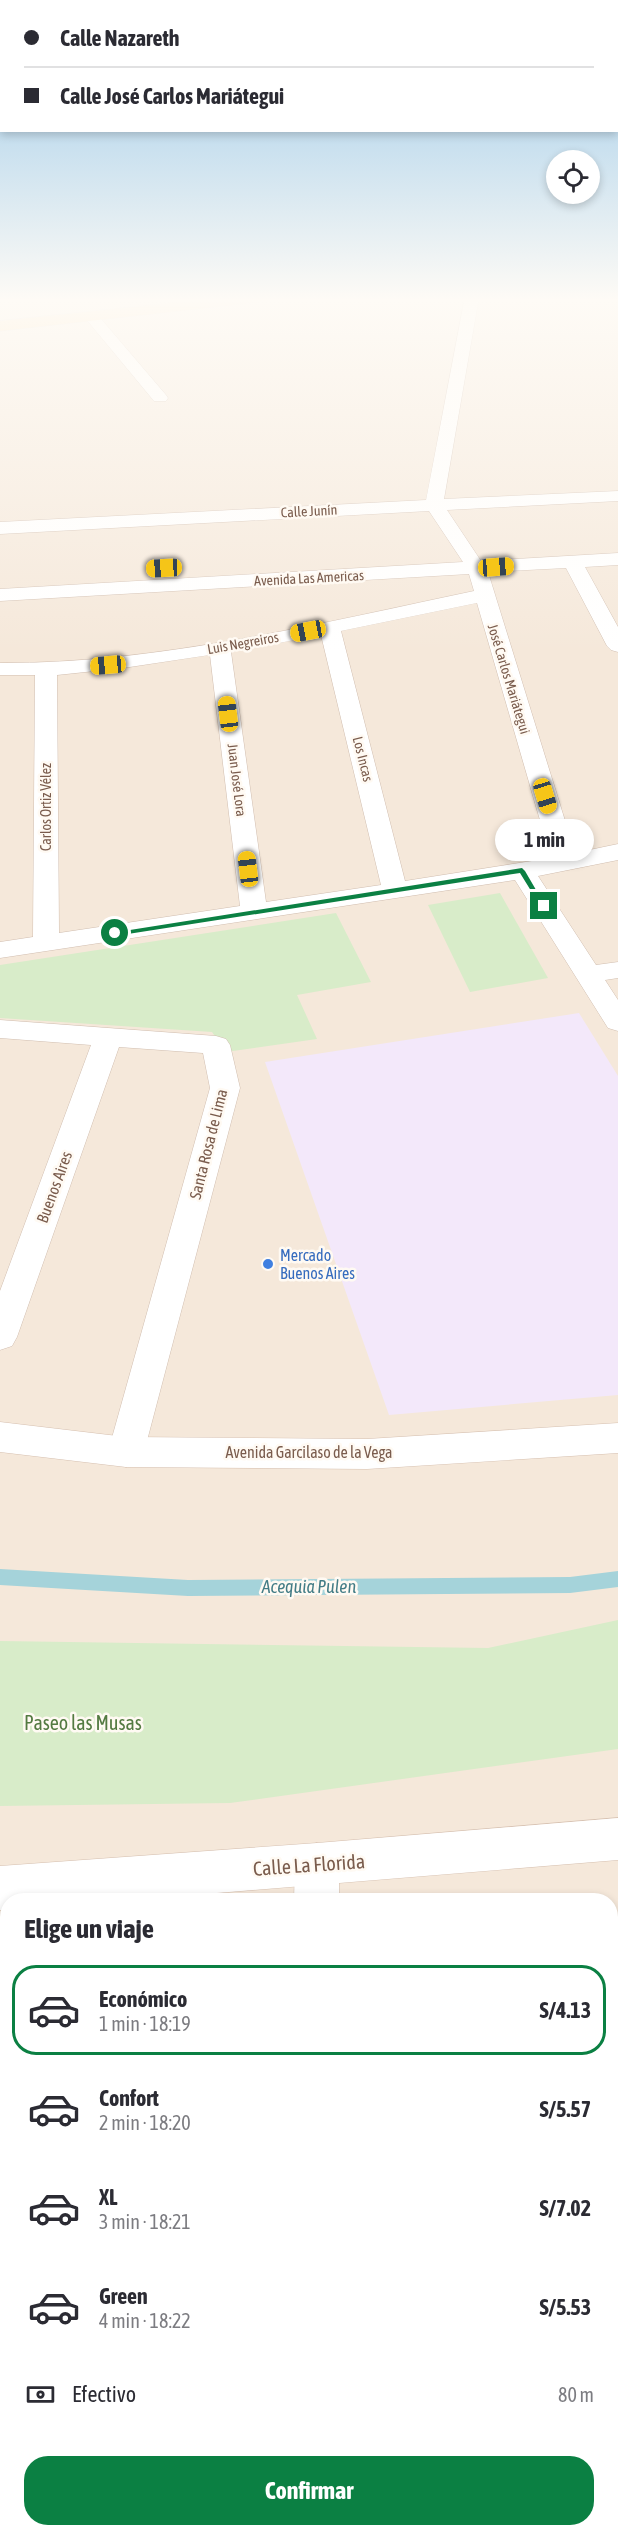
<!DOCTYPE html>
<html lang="es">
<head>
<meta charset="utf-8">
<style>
	body { margin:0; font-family:"Asap Condensed",sans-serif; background:#f7f7f7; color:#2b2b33; height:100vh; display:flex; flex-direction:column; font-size:22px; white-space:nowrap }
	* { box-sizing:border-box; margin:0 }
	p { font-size:20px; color:#7c7c81 }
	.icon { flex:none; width:33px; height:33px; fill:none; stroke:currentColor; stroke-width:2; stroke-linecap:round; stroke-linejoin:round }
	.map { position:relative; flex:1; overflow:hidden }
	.sheet { position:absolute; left:0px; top:1893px; width:618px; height:644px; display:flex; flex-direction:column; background:#fff; border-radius:24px 24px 0 0; box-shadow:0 3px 9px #0003 }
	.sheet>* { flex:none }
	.top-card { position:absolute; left:0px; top:0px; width:618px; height:132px; box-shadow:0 3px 9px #0003; display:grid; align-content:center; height:132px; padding:0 24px; background:#fff }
	.controls { position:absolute; left:546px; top:150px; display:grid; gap:12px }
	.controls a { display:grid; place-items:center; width:54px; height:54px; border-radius:50%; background:#fff; box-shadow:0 3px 9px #0003; font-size:30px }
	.end { position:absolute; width:27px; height:27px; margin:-14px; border:8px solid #0b8043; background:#fff; box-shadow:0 0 0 3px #fff }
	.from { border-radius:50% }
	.bubble { position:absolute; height:42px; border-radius:21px; background:#fff; box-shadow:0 3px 9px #0003; font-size:20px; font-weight:700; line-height:42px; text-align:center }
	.car { position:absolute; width:18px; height:36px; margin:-18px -9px; border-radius:8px; box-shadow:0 0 4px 2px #0007; background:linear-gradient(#f5c518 24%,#345 0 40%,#f5c518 0 76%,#345 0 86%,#f5c518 0) }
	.top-card b { display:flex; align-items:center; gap:21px; height:57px; font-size:22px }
	.top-card b+b { border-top:2px solid #e1e1e2 }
	.top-card i { width:15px; height:15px; background:#2b2b33 }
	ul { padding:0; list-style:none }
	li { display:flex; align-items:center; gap:18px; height:90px; margin:0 12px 9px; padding:0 12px; border:3px solid transparent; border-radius:24px }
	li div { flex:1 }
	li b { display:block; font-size:22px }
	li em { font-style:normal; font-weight:700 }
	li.on { border-color:#0b8043 }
	li>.icon { width:54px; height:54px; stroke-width:1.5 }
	h2 { padding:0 24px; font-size:27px; line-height:72px }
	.pay { display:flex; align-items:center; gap:15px; height:66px; padding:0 24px; font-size:22px }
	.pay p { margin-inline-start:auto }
	.action { display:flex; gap:12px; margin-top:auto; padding:12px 24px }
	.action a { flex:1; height:69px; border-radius:24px; background:#0b8043; color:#fff; font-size:24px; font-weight:700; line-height:69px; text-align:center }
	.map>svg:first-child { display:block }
	.residential { fill:#f5e8da; fill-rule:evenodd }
	.education { fill:#f3e8fa }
	.green { fill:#d8ecc9 }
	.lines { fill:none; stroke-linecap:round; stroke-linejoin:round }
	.stream { fill:#a5d3da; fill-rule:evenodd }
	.street-casing { stroke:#d1beb0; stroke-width:1 }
	.secondary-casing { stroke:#d6c0b0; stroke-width:1 }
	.primary-casing { stroke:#dad1cd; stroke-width:1 }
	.street { fill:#fff; fill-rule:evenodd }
	.secondary { fill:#fff; fill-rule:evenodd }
	.primary { fill:#fbd9a5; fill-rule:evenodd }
	.route { fill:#0b8043 }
	.shop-dot { fill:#3f7fe0; stroke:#fffaf3; stroke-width:2 }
	.labels { text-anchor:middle; stroke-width:5; stroke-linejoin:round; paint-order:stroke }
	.far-street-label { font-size:14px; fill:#7a5c4d; stroke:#fffaf3 }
	.street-label { font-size:16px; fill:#7a5c4d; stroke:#fffaf3 }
	.shop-label { font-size:16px; fill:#366cbe; stroke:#fffaf3; text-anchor:start }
	.water-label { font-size:18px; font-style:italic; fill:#437c86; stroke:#fffaf3 }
	.near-park-label { font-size:20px; fill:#537a41; stroke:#fffaf3 }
	.near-street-label { font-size:20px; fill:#7a5c4d; stroke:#fffaf3 }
</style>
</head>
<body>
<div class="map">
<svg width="618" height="2536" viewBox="0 0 618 2536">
	<rect width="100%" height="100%" fill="#fdf6ec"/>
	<path class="residential" d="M 0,297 L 618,297 L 618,2536 L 0,2536 ZM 8,1900 L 610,1900 L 610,2529 L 8,2529 Z"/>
	<polygon class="education" points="579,1013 618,1076 618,1395 389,1415 265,1062"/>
	<g class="green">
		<polygon points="500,893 548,978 470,992 428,905"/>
		<polygon points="336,913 371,982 297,995 317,1039 226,1052 212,1032 0,1018 0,965"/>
		<polygon points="618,1620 618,1749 230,1803 0,1806 0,1641 488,1648"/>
	</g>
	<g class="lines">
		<polygon class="stream" points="0,1569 188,1580 570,1577 618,1571 618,1587 570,1593 188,1596 0,1585"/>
		<defs>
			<g id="street">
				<path d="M 465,297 L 479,297 L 444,499 L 618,491 L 618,501 L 447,510 L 481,561 L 618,553 L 618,565 L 585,567 L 618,627 L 618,652 L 611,650 L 607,646 L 566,568 L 488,572 L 575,853 L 618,844 L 618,860 L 538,876 L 596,965 L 618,962 L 618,978 L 605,980 L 618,1000 L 618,1031 L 608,1028 L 515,880 L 0,958 L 0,942 L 33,937 L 35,675 L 0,675 L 0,663 C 157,664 321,623 474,591 L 469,574 L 0,601 L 0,589 L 463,562 L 429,511 L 0,534 L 0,522 L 426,500 ZM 477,603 L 551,858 L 405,881 L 341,631 ZM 321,635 L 381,885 L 266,902 L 231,652 ZM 210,655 L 240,906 L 59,933 L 57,675 L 123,668 Z"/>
				<polygon points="91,312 96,313 166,395 168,398 166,401 154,401 86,319 84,316"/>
				<polygon points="0,1020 216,1036 226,1039 230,1045 240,1088 144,1452 139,1462 126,1467 113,1462 108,1452 210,1088 203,1053 119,1047 17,1337 12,1346 0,1350 0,1291 91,1045 0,1038"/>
				<polygon points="317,1843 333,1850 339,1865 339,1900 294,1900 295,1865 301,1850"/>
				<rect x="298" y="2529" width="58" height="7"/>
			</g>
			<g id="secondary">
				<polygon points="0,1422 126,1437 367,1439 618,1423 618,1453 367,1469 126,1467 0,1452"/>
				<polygon points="618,1818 618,1860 132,1900 8,1900 8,1910 0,1910 0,1866 317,1843"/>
			</g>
			<polygon id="primary" points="229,297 273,297 266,301 0,331 0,321"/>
		</defs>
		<use href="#street" class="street-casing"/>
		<use href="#secondary" class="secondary-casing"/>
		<use href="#primary" class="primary-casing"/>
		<use href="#street" class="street"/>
		<use href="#secondary" class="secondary"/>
		<use href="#primary" class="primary"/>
	</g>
	<linearGradient id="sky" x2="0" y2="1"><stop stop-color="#97c7e8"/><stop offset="0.46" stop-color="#fefbf6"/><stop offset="1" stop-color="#fefbf6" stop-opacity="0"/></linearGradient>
	<rect width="618" height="652" fill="url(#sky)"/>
	<polygon class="route" points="522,868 525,871 546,907 541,907 520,873 115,936 111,933"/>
	<circle class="shop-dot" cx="268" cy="1264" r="6"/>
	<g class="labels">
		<g class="far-street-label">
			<text transform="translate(309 511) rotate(-3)" y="5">Calle Junín</text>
			<text transform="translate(309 578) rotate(-3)" y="5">Avenida Las Americas</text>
			<text transform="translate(243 643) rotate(-10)" y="5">Luis Negreiros</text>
			<text transform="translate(509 679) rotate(73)" y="5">José Carlos Mariátegui</text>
			<text transform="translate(363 759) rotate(76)" y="5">Los Incas</text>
			<text transform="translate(237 780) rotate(83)" y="5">Juan José Lora</text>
			<text transform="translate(46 807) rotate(-90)" y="5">Carlos Ortiz Vélez</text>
		</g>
		<g class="street-label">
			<text transform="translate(208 1144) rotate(-76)" y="6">Santa Rosa de Lima</text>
			<text transform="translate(54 1187) rotate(-70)" y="6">Buenos Aires</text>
			<text x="309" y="1458">Avenida Garcilaso de la Vega</text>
		</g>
		<g class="shop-label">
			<text x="280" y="1261">Mercado<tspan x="280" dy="18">Buenos Aires</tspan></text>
		</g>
		<g class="water-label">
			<text x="309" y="1593">Acequia Pulen</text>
		</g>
		<g class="near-park-label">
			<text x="83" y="1730">Paseo las Musas</text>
		</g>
		<g class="near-street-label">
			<text transform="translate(309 1865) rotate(-4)" y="7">Calle La Florida</text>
		</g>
	</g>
</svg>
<div class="controls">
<a><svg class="icon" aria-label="locate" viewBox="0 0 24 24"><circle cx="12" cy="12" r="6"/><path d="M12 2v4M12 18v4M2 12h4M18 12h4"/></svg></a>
</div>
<i class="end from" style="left:115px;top:933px"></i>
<i class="end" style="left:544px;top:906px"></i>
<div class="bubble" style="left:495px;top:819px;width:99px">1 min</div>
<i class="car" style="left:496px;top:567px;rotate:86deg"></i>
<i class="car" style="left:164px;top:568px;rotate:267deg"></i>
<i class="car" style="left:308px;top:631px;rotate:259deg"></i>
<i class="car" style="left:108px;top:665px;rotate:265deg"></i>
<i class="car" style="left:228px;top:714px;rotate:353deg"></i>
<i class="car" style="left:545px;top:796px;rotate:163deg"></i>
<i class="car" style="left:248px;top:869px;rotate:353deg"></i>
<div class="top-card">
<b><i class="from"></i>Calle Nazareth</b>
<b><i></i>Calle José Carlos Mariátegui</b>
</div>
<section class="sheet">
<h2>Elige un viaje</h2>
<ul>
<li class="on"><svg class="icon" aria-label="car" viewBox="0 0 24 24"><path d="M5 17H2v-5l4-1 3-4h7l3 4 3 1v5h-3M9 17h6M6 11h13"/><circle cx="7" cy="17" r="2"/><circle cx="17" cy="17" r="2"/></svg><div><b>Económico</b><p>1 min · 18:19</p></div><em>S/4.13</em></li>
<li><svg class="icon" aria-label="car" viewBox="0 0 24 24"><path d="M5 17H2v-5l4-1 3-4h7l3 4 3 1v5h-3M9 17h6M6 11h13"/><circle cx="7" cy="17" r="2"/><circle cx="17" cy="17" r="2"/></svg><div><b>Confort</b><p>2 min · 18:20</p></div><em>S/5.57</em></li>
<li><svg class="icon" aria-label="car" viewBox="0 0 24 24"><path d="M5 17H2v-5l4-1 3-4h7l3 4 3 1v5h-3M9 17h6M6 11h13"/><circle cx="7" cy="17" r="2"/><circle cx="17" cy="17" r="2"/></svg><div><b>XL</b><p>3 min · 18:21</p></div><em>S/7.02</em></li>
<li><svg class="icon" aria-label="car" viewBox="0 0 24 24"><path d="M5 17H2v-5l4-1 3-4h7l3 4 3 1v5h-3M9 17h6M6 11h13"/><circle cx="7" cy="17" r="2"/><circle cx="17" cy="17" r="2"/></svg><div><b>Green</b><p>4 min · 18:22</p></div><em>S/5.53</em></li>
</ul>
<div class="pay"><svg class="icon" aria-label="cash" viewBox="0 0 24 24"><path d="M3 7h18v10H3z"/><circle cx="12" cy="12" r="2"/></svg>Efectivo<p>80 m</p></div>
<div class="action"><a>Confirmar</a></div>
</section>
</div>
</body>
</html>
